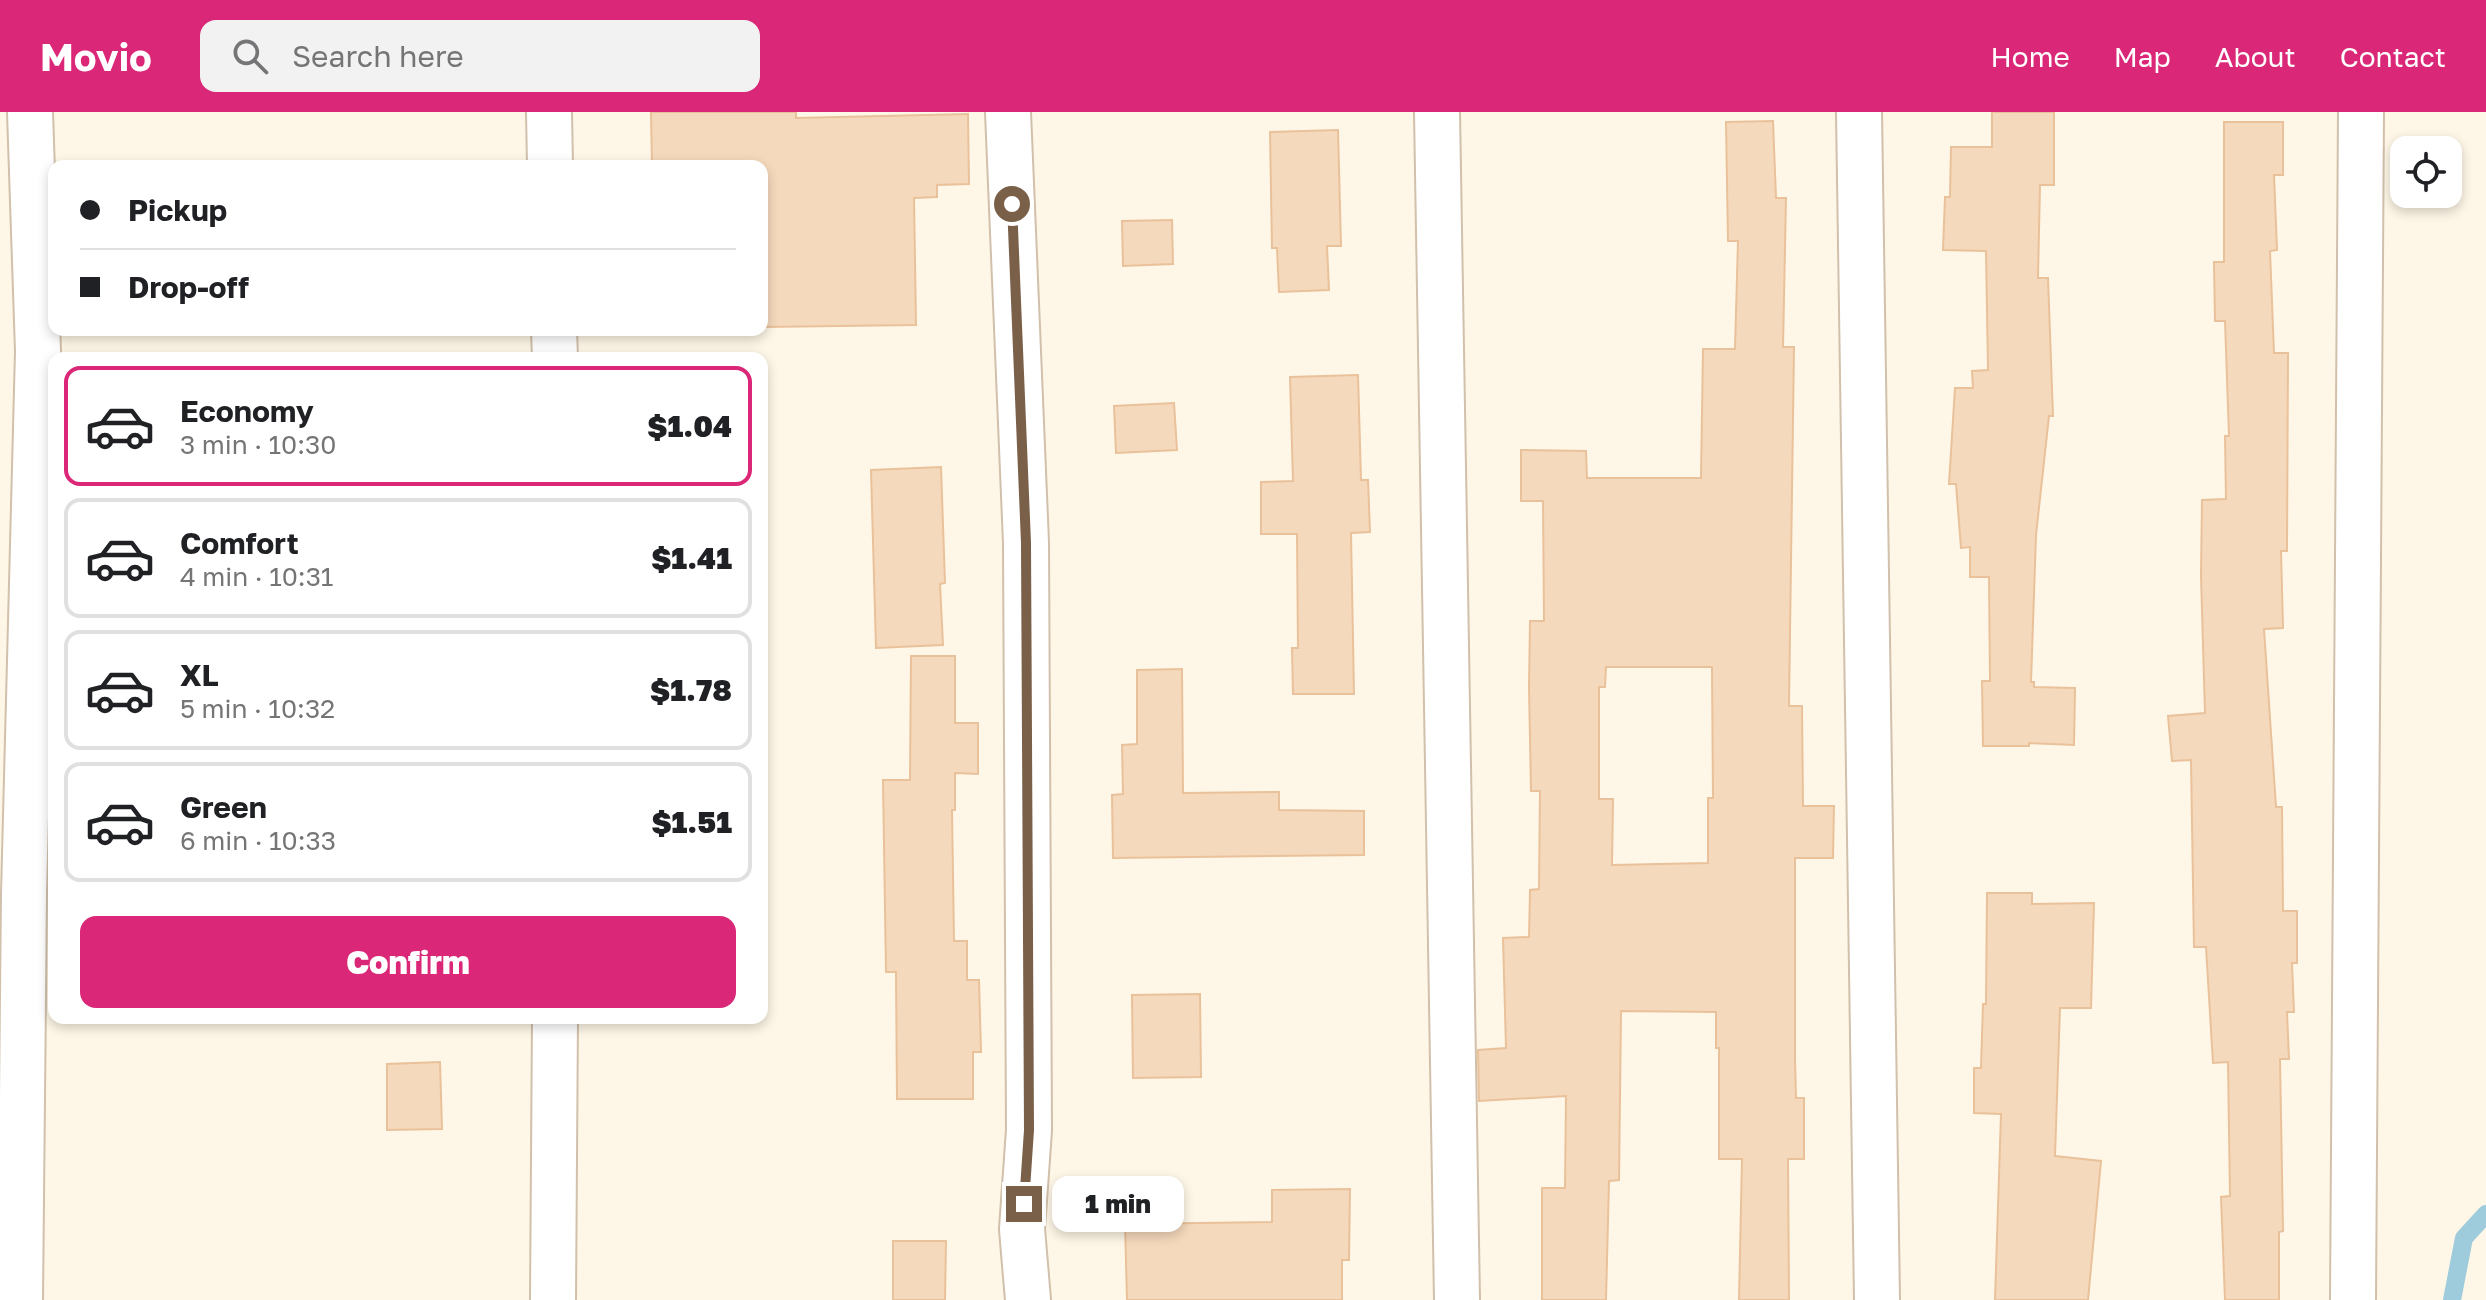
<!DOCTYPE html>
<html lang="en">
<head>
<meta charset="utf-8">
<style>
	body { margin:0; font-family:"Golos Text",sans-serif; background:#f2f2f2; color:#202124; height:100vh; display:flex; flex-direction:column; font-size:30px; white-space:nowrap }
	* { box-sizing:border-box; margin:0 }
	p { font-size:26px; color:#757577 }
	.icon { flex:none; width:44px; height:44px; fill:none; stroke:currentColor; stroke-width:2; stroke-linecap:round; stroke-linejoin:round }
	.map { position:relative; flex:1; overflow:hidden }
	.side { position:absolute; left:48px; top:240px; width:720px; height:672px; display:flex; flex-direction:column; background:#fff; border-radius:16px; box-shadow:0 4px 12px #0003 }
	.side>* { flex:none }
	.hud { position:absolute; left:48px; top:48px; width:720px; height:176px; border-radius:16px; box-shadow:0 4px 12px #0003; display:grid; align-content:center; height:176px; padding:0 32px; background:#fff }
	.buttons { position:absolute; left:2390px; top:24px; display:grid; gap:16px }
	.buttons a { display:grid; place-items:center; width:72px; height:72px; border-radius:16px; background:#fff; box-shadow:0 4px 12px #0003; font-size:40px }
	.end { position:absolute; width:36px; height:36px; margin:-18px; border:10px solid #7a5f49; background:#fff; box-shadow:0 0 0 4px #fff }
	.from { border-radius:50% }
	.bubble { position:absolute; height:56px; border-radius:16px; background:#fff; box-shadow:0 4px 12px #0003; font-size:26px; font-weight:800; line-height:56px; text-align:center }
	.hud b { display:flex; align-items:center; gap:28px; height:76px; font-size:30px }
	.hud b+b { border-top:2px solid #e0e0e0 }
	.hud i { width:20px; height:20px; background:#202124 }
	ul { padding:14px 0 0; list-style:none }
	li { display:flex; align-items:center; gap:24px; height:120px; margin:0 16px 12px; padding:0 16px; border:4px solid #e0e0e0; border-radius:16px }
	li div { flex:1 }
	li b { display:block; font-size:30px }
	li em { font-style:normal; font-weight:800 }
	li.on { border-color:#db2777 }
	li>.icon { width:72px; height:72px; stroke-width:1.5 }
	.primary-button { display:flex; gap:16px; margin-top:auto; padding:16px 32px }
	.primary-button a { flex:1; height:92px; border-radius:16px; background:#db2777; color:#fff; font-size:32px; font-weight:800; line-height:92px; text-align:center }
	header { display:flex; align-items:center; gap:48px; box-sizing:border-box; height:112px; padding:0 40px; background:#db2777; color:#fff }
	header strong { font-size:38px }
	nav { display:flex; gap:44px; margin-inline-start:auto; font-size:28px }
	.search { width:560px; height:72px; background:#f2f2f2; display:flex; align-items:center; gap:20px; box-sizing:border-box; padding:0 28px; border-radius:16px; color:#757577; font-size:30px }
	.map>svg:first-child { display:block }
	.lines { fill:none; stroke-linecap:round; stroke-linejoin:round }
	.stream { stroke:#9fccdc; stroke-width:18 }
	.building { fill:#f5d9bc; stroke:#e9c19b; stroke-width:2; fill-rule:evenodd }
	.minor-casing { stroke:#d1c0ab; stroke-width:48 }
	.minor { stroke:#fff; stroke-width:44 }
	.route { stroke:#7a5f49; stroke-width:10 }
</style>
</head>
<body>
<header>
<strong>Movio</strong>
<div class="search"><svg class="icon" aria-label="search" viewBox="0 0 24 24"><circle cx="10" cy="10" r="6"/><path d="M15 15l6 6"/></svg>Search here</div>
<nav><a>Home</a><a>Map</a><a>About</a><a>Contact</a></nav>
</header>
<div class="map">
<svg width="2486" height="1188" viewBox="0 0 2486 1188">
	<rect width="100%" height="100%" fill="#fef7e7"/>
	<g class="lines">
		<polyline class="stream" points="2452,1188 2464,1126 2486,1102"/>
	</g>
	<g class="building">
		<polygon points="651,0 796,0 796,6 968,2 969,72 937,73 937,85 914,86 916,213 762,215 762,54 652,54"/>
		<polygon points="1992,0 2054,0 2054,73 2040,73 2038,166 2048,166 2053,304 2049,304 2036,423 2031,570 2034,570 2034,575 2075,576 2074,633 2029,631 2029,634 1983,634 1982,569 1990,569 1989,465 1970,465 1970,435 1961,436 1956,372 1949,372 1955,276 1973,276 1972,259 1988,258 1986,139 1943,138 1945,85 1950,85 1951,35 1992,35"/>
		<path d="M 1773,9 L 1776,86 L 1786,86 L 1783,235 L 1794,235 L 1789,594 L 1802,594 L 1803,694 L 1834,694 L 1833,746 L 1795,746 L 1795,946 L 1796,986 L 1804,986 L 1804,1047 L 1788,1047 L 1789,1188 L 1739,1188 L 1742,1047 L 1719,1047 L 1719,936 L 1716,936 L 1716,900 L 1621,899 L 1619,1068 L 1609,1069 L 1606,1188 L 1542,1188 L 1542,1076 L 1565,1076 L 1566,984 L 1479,989 L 1478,938 L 1506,936 L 1503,826 L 1529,825 L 1530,778 L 1539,777 L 1540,679 L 1531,679 L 1529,575 L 1530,509 L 1544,509 L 1543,389 L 1521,389 L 1521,338 L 1586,339 L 1587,366 L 1701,366 L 1703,237 L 1735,237 L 1738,129 L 1728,129 L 1726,10 ZM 1606,555 L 1712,555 L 1713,686 L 1708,686 L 1708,751 L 1612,753 L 1613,687 L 1599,687 L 1599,575 L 1605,575 Z"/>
		<polygon points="2224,10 2283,10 2283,63 2274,63 2277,138 2270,139 2274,241 2288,241 2287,439 2281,439 2283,516 2264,517 2276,695 2282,695 2283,799 2297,799 2297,851 2292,851 2294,900 2287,900 2289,947 2280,947 2283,1119 2279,1120 2279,1188 2225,1188 2221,1085 2230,1084 2228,950 2213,951 2206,835 2194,835 2191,648 2172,649 2168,604 2205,601 2201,464 2202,388 2226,387 2225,324 2229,324 2225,209 2215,209 2214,150 2224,150"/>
		<polygon points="1338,18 1341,134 1327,134 1329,178 1279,180 1277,136 1272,136 1270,20"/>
		<polygon points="1172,108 1173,152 1123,154 1122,109"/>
		<polygon points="1358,263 1361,368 1368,368 1370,420 1351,421 1354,582 1293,582 1292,536 1298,536 1297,422 1261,422 1261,370 1293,369 1290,265"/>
		<polygon points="1174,291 1177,338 1116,341 1114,294"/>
		<polygon points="941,355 945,471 940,472 943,533 876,536 871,358"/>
		<polygon points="911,544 955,544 955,611 978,611 978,662 955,661 955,698 952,698 954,829 967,829 967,868 979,868 981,940 973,940 973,987 897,987 896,860 886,860 883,668 910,668"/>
		<polygon points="1182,557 1183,681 1279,680 1279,698 1364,699 1364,743 1113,746 1112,683 1123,682 1122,633 1137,632 1137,558"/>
		<polygon points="1987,781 2032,781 2032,792 2094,791 2091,896 2060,896 2055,1044 2101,1049 2088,1188 1995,1188 2001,1002 1974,1001 1974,956 1981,956 1983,892 1986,892"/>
		<polygon points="1200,882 1201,965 1133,966 1132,883"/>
		<polygon points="440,950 442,1017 387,1018 387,952"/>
		<polygon points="1350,1077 1349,1148 1342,1148 1342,1188 1127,1188 1125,1112 1272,1110 1272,1078"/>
		<polygon points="893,1129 946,1129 945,1188 893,1188"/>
	</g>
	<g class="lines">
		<defs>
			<g id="minor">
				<polyline points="549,0 550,54"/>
				<polyline points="1008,0 1026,431 1029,1018 1022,1117 1028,1188"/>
				<polyline points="1437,0 1457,1188"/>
				<polyline points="1859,0 1877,1188"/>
				<polyline points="554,218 555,246"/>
				<polyline points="20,1188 24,782 38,239 30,0"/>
				<polyline points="553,1188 555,906"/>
				<polyline points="2353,1188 2361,0"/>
			</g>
		</defs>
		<use href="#minor" class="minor-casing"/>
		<use href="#minor" class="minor"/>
	</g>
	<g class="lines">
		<polyline class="route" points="1012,92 1026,431 1029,1018 1024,1092"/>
	</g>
</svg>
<div class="buttons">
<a><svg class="icon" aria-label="locate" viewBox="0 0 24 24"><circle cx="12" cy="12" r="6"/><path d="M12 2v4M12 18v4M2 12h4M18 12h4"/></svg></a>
</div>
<i class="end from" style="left:1012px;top:92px"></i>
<i class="end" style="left:1024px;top:1092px"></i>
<div class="bubble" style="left:1052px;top:1064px;width:132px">1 min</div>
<div class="hud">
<b><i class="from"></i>Pickup</b>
<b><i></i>Drop-off</b>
</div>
<section class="side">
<ul>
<li class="on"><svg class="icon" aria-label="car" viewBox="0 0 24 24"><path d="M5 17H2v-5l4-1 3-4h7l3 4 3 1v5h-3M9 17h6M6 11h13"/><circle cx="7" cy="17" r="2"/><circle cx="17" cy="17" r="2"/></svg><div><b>Economy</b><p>3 min · 10:30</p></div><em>$1.04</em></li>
<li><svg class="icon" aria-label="car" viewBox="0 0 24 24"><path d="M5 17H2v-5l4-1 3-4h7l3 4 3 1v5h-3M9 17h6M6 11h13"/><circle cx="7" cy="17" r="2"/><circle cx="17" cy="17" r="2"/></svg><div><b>Comfort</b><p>4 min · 10:31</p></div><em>$1.41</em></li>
<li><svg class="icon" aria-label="car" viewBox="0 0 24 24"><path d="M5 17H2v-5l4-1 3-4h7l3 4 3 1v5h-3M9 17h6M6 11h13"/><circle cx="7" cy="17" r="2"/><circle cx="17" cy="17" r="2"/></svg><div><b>XL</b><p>5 min · 10:32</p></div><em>$1.78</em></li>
<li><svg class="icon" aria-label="car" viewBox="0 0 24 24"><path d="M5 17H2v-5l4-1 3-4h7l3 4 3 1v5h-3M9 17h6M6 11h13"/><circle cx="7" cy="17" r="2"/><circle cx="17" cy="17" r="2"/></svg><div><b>Green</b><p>6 min · 10:33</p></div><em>$1.51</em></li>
</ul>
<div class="primary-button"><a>Confirm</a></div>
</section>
</div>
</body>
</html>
